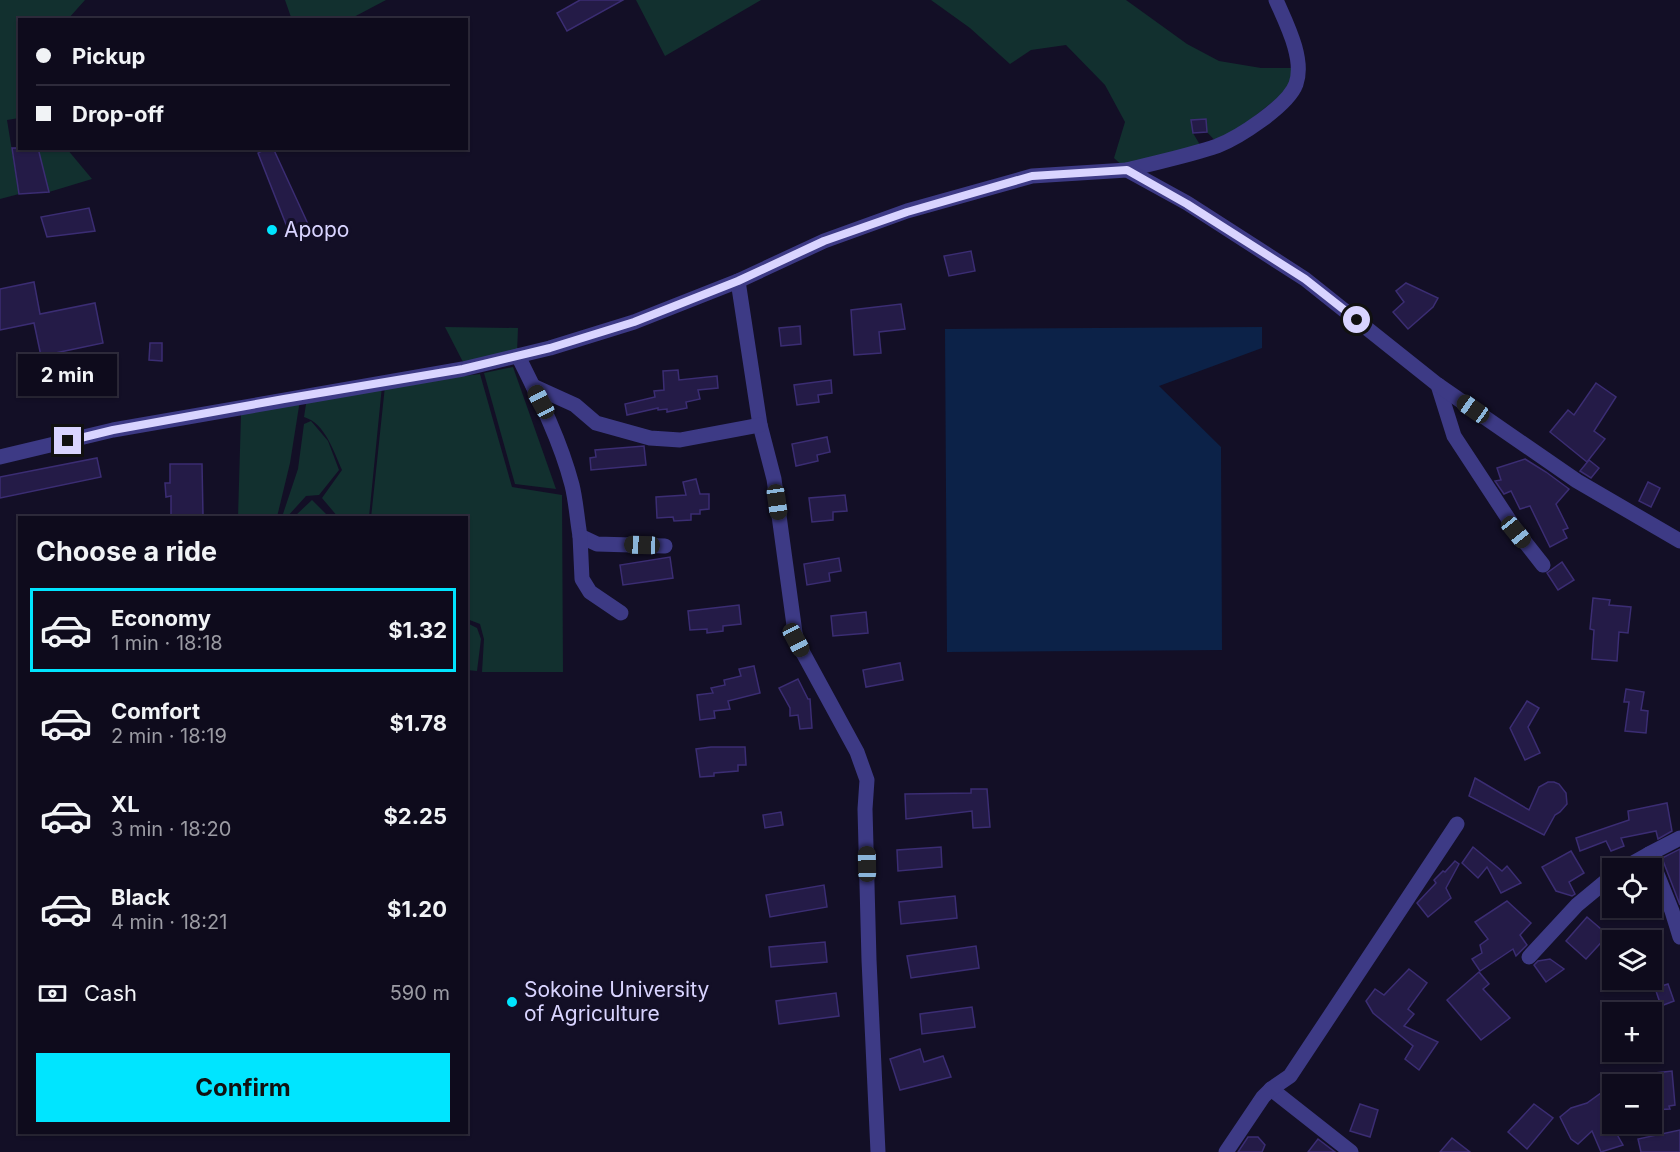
<!DOCTYPE html>
<html lang="en">
<head>
<meta charset="utf-8">
<style>
	body { margin:0; font-family:Inter,sans-serif; background:#1c1929; color:#f1f3f6; height:100vh; display:flex; flex-direction:column; font-size:22px; white-space:nowrap }
	* { box-sizing:border-box; margin:0 }
	p { font-size:20px; color:#9b9ba3 }
	.icon { flex:none; width:33px; height:33px; fill:none; stroke:currentColor; stroke-width:2; stroke-linecap:round; stroke-linejoin:round }
	.map { position:relative; flex:1; overflow:hidden }
	.panel { position:absolute; left:18px; top:516px; width:450px; height:618px; display:flex; flex-direction:column; background:#0e0b1c; border-radius:0px; box-shadow:0 2px 4px #0004,0 0 0 2px #2e2b3b }
	.panel>* { flex:none }
	.guide { position:absolute; left:18px; top:18px; width:450px; height:132px; border-radius:0px; box-shadow:0 2px 4px #0004,0 0 0 2px #2e2b3b; display:grid; align-content:center; height:132px; padding:0 18px; background:#0e0b1c }
	.buttons { position:absolute; left:1602px; top:858px; display:grid; gap:12px }
	.buttons a { display:grid; place-items:center; width:60px; height:60px; border-radius:0px; background:#0e0b1c; box-shadow:0 2px 4px #0004,0 0 0 2px #2e2b3b; font-size:30px }
	.end { position:absolute; width:27px; height:27px; margin:-14px; border:8px solid #d9d4ff; background:#111; box-shadow:0 0 0 3px #111 }
	.from { border-radius:50% }
	.bubble { position:absolute; height:42px; border-radius:0px; background:#0e0b1c; box-shadow:0 2px 4px #0004,0 0 0 2px #2e2b3b; font-size:20px; font-weight:700; line-height:42px; text-align:center }
	.car { position:absolute; width:18px; height:36px; margin:-18px -9px; border-radius:8px; box-shadow:0 0 4px 2px #0007; background:linear-gradient(#222 24%,#8ab4d8 0 40%,#222 0 76%,#8ab4d8 0 86%,#222 0) }
	.guide b { display:flex; align-items:center; gap:21px; height:57px; font-size:22px }
	.guide b+b { border-top:2px solid #2e2b3b }
	.guide i { width:15px; height:15px; background:#f1f3f6 }
	ul { padding:0; list-style:none }
	li { display:flex; align-items:center; gap:18px; height:84px; margin:0 12px 9px; padding:0 6px; border:3px solid transparent; border-radius:0px }
	li div { flex:1 }
	li b { display:block; font-size:22px }
	li em { font-style:normal; font-weight:700 }
	li.selected { border-color:#00e5ff }
	li>.icon { width:54px; height:54px; stroke-width:1.5 }
	h2 { padding:0 18px; font-size:27px; line-height:72px }
	.pay { display:flex; align-items:center; gap:15px; height:66px; padding:0 18px; font-size:22px }
	.pay p { margin-inline-start:auto }
	.button { display:flex; gap:12px; margin-top:auto; padding:12px 18px }
	.button a { flex:1; height:69px; border-radius:0px; background:#00e5ff; color:#111; font-size:24px; font-weight:700; line-height:69px; text-align:center }
	.map>svg:first-child { display:block }
	.green { fill:#12302f }
	.water { fill:#0c2248 }
	.building { fill:#241b47; stroke:#3b2d73; stroke-width:1.5 }
	.lines { fill:none; stroke-linecap:round; stroke-linejoin:round }
	.minor { stroke:#3d3a85; stroke-width:15 }
	.route { stroke:#d9d4ff; stroke-width:8 }
	.poi-dot { fill:#00e5ff; stroke:#130f26; stroke-width:2 }
	.labels { text-anchor:middle; stroke-width:6; stroke-linejoin:round; paint-order:stroke }
	.poi-label { font-size:21px; fill:#d9d4ff; stroke:#130f26; text-anchor:start }
</style>
</head>
<body>
<div class="map">
<svg width="1680" height="1152" viewBox="0 0 1680 1152">
	<rect width="100%" height="100%" fill="#130f26"/>
	<g class="green">
		<polygon points="0,0 85,0 68,19 20,20 19,118 7,120 19,194 0,199"/>
		<polygon points="285,0 386,0 350,19 292,20"/>
		<polygon points="636,0 761,0 665,56"/>
		<polygon points="931,0 1126,0 1187,44 1219,61 1261,68 1297,68 1296,83 1219,145 1207,132 1205,119 1191,120 1193,133 1203,150 1127,170 1114,158 1125,122 1105,85 1066,45 1031,50 1010,64 970,28"/>
		<polygon points="38,149 67,149 92,179 49,192"/>
		<polygon points="445,327 518,328 517,353 464,364"/>
		<polygon points="513,367 556,489 515,484 484,373"/>
		<polygon points="480,374 512,487 562,495 563,672 482,672 484,639 480,624 467,619 466,518 371,518 385,386"/>
		<path d="M 382,386 L 369,517 L 338,517 L 322,498 L 342,470 C 334,452 325,423 304,417 L 307,398 Z"/>
		<polygon points="300,400 290,463 277,517 238,518 241,415"/>
		<polygon points="311,421 328,441 339,470 319,495 306,496 287,517 282,517 298,469 304,424"/>
		<polygon points="312,500 329,517 294,517"/>
		<polygon points="467,623 477,628 481,639 477,671 467,670"/>
	</g>
	<polygon class="water" points="1262,327 1262,348 1159,386 1221,447 1222,650 947,652 945,329"/>
	<g class="building">
		<polygon points="580,0 623,0 567,31 557,13"/>
		<polygon points="1206,119 1207,132 1193,133 1191,120"/>
		<polygon points="12,148 38,148 49,192 19,194"/>
		<polygon points="267,148 273,148 308,224 289,232 258,153"/>
		<polygon points="89,208 95,231 47,237 41,217"/>
		<polygon points="971,251 975,271 949,276 944,256"/>
		<polygon points="34,282 40,314 95,303 103,343 41,356 34,323 0,330 0,289"/>
		<polygon points="1406,283 1438,298 1433,307 1408,329 1393,312 1404,302 1396,291"/>
		<polygon points="901,304 905,329 879,332 881,353 854,355 851,310"/>
		<polygon points="800,326 801,344 781,346 779,328"/>
		<polygon points="150,343 162,343 162,361 149,360"/>
		<polygon points="678,370 679,380 717,376 718,388 698,390 700,399 686,402 687,408 667,412 667,409 658,410 658,408 627,415 625,404 655,397 654,391 664,390 663,371"/>
		<polygon points="831,380 832,393 818,395 819,402 797,405 794,385"/>
		<polygon points="1596,383 1616,397 1594,431 1605,439 1587,462 1550,432 1568,410 1574,415"/>
		<polygon points="827,437 830,452 817,455 818,461 796,466 792,444"/>
		<polygon points="644,446 646,465 591,470 590,458 596,457 595,450"/>
		<polygon points="97,458 101,477 0,498 0,477"/>
		<polygon points="1525,459 1546,472 1569,489 1556,504 1568,528 1563,530 1567,538 1550,547 1530,506 1520,509 1511,491 1504,494 1495,481 1501,480 1497,468"/>
		<polygon points="1589,460 1599,468 1591,478 1580,471"/>
		<polygon points="170,464 202,464 203,515 171,515 171,496 166,497 165,483 170,483"/>
		<polygon points="696,479 700,494 709,494 709,509 700,510 700,514 691,514 691,520 674,521 673,517 657,518 656,497 686,495 683,482"/>
		<polygon points="1648,482 1660,488 1651,507 1639,501"/>
		<polygon points="845,495 847,511 833,512 833,520 812,522 809,498"/>
		<polygon points="670,557 673,578 623,585 620,565"/>
		<polygon points="839,558 841,571 829,573 830,581 807,585 804,564"/>
		<polygon points="1562,562 1574,580 1558,590 1547,573"/>
		<polygon points="1593,598 1610,600 1609,605 1631,607 1628,633 1619,632 1617,661 1592,659 1594,630 1590,629"/>
		<polygon points="739,605 741,624 723,626 723,631 707,633 707,629 690,630 688,611"/>
		<polygon points="866,612 868,633 833,636 831,616"/>
		<polygon points="900,663 903,680 866,687 863,670"/>
		<polygon points="754,666 760,693 728,701 730,709 714,711 715,718 700,720 697,695 713,693 711,688 725,685 724,680 741,676 739,669"/>
		<polygon points="798,679 808,699 810,699 812,728 800,729 798,715 790,716 790,708 779,688"/>
		<polygon points="1626,689 1644,692 1641,710 1648,711 1646,733 1625,731 1629,702 1624,702"/>
		<polygon points="1527,701 1539,708 1528,727 1540,753 1525,760 1510,728"/>
		<polygon points="711,747 745,747 746,765 738,765 738,771 714,773 714,776 700,777 696,749"/>
		<polygon points="1475,778 1529,810 1539,787 1548,782 1554,782 1559,784 1566,793 1567,804 1560,812 1555,815 1544,835 1469,796"/>
		<polygon points="971,789 987,789 990,827 973,828 972,811 906,819 905,794 971,793"/>
		<polygon points="1667,803 1672,831 1658,839 1656,831 1621,838 1624,846 1611,851 1606,841 1580,851 1576,838 1629,820 1628,811"/>
		<polygon points="781,812 783,825 765,828 763,815"/>
		<polygon points="941,847 942,867 898,871 897,850"/>
		<polygon points="1473,847 1502,871 1507,866 1521,883 1501,893 1487,867 1478,878 1462,863"/>
		<polygon points="1680,849 1680,905 1662,858"/>
		<polygon points="1571,851 1584,873 1569,882 1575,894 1572,896 1556,891 1542,867"/>
		<polygon points="1455,861 1459,864 1446,888 1451,898 1428,917 1417,903 1436,883 1434,880 1443,871 1445,872"/>
		<polygon points="824,885 827,907 770,917 766,895"/>
		<polygon points="955,896 957,918 901,924 899,902"/>
		<polygon points="1507,901 1531,923 1520,935 1527,945 1516,956 1513,949 1480,971 1472,959 1482,953 1480,945 1488,939 1475,922"/>
		<polygon points="1587,917 1608,935 1586,959 1566,941"/>
		<polygon points="825,942 827,962 771,967 769,947"/>
		<polygon points="976,946 979,968 911,978 907,956"/>
		<polygon points="1550,959 1564,969 1546,982 1534,965 1538,961"/>
		<polygon points="1409,969 1427,983 1408,1009 1414,1014 1404,1026 1438,1042 1419,1070 1405,1059 1413,1046 1373,1013 1366,1001 1375,989 1384,995"/>
		<polygon points="1479,972 1489,984 1483,989 1510,1018 1481,1040 1447,1000"/>
		<polygon points="1668,984 1674,1001 1661,1006 1655,988"/>
		<polygon points="836,993 839,1016 779,1024 776,1001"/>
		<polygon points="972,1007 975,1027 922,1034 920,1014"/>
		<polygon points="920,1049 924,1062 943,1056 951,1077 900,1090 890,1059"/>
		<polygon points="1672,1071 1675,1105 1669,1106 1670,1109 1652,1110 1652,1079 1656,1079 1655,1073"/>
		<polygon points="1612,1085 1612,1103 1603,1110 1623,1145 1601,1152 1592,1131 1578,1144 1571,1139 1560,1117 1571,1108 1587,1103"/>
		<polygon points="1360,1104 1378,1110 1370,1137 1350,1131"/>
		<polygon points="1534,1104 1553,1118 1527,1149 1508,1132"/>
		<polygon points="1680,1130 1680,1152 1641,1152 1638,1139"/>
		<polygon points="1248,1137 1258,1137 1265,1145 1262,1152 1238,1152"/>
		<polygon points="1452,1138 1470,1152 1440,1152"/>
		<polygon points="1318,1139 1335,1152 1308,1152"/>
	</g>
	<g class="lines">
		<g class="minor">
			<path d="M 1127,170 C 1157,162 1188,156 1217,146 C 1238,138 1288,106 1296,84 C 1305,59 1286,23 1276,0"/>
			<polyline points="738,281 760,425 774,479 796,640 857,752 867,780 865,809 869,960 878,1152"/>
			<path d="M 518,356 C 539,398 560,439 572,485 C 576,501 577,519 580,536 L 597,544 L 665,546"/>
			<polyline points="1438,385 1454,436 1517,532 1543,565"/>
			<polyline points="533,386 575,405 596,423 650,438 680,440 760,425"/>
			<polyline points="0,457 113,430 463,369 550,348 634,322 738,281 824,241 907,211 1032,176 1127,170 1187,203 1305,279 1438,385 1577,481 1680,541"/>
			<polyline points="580,536 582,579 590,592 621,613"/>
			<polyline points="1680,838 1649,854 1672,911 1680,937"/>
			<polyline points="1624,868 1649,854"/>
			<polyline points="1529,957 1577,905 1612,876"/>
			<polyline points="1271,1089 1351,1152"/>
			<polyline points="1226,1152 1263,1097 1271,1089 1290,1076 1457,824"/>
		</g>
	</g>
	<g class="lines">
		<polyline class="route" points="68,441 113,430 284,399 463,369 550,348 634,322 738,281 824,241 907,212 1032,176 1127,170 1187,204 1305,279 1357,320"/>
	</g>
	<g class="poi-dot">
		<circle cx="272" cy="230" r="6"/>
		<circle cx="512" cy="1002" r="6"/>
	</g>
	<g class="labels">
		<g class="poi-label">
			<text x="284" y="237">Apopo</text>
			<text x="524" y="997">Sokoine University<tspan x="524" dy="24">of Agriculture</tspan></text>
		</g>
	</g>
</svg>
<div class="buttons">
<a><svg class="icon" aria-label="locate" viewBox="0 0 24 24"><circle cx="12" cy="12" r="6"/><path d="M12 2v4M12 18v4M2 12h4M18 12h4"/></svg></a>
<a><svg class="icon" aria-label="layers" viewBox="0 0 24 24"><path d="M12 4l9 5-9 5-9-5zM3 14l9 5 9-5"/></svg></a>
<a>+</a>
<a>−</a>
</div>
<i class="end from" style="left:1357px;top:320px"></i>
<i class="end" style="left:68px;top:441px"></i>
<div class="bubble" style="left:18px;top:354px;width:99px">2 min</div>
<i class="car" style="left:541px;top:402px;rotate:332deg"></i>
<i class="car" style="left:1473px;top:409px;rotate:305deg"></i>
<i class="car" style="left:777px;top:502px;rotate:172deg"></i>
<i class="car" style="left:1516px;top:532px;rotate:141deg"></i>
<i class="car" style="left:642px;top:545px;rotate:272deg"></i>
<i class="car" style="left:796px;top:640px;rotate:152deg"></i>
<i class="car" style="left:867px;top:864px;rotate:359deg"></i>
<div class="guide">
<b><i class="from"></i>Pickup</b>
<b><i></i>Drop-off</b>
</div>
<section class="panel">
<h2>Choose a ride</h2>
<ul>
<li class="selected"><svg class="icon" aria-label="car" viewBox="0 0 24 24"><path d="M5 17H2v-5l4-1 3-4h7l3 4 3 1v5h-3M9 17h6M6 11h13"/><circle cx="7" cy="17" r="2"/><circle cx="17" cy="17" r="2"/></svg><div><b>Economy</b><p>1 min · 18:18</p></div><em>$1.32</em></li>
<li><svg class="icon" aria-label="car" viewBox="0 0 24 24"><path d="M5 17H2v-5l4-1 3-4h7l3 4 3 1v5h-3M9 17h6M6 11h13"/><circle cx="7" cy="17" r="2"/><circle cx="17" cy="17" r="2"/></svg><div><b>Comfort</b><p>2 min · 18:19</p></div><em>$1.78</em></li>
<li><svg class="icon" aria-label="car" viewBox="0 0 24 24"><path d="M5 17H2v-5l4-1 3-4h7l3 4 3 1v5h-3M9 17h6M6 11h13"/><circle cx="7" cy="17" r="2"/><circle cx="17" cy="17" r="2"/></svg><div><b>XL</b><p>3 min · 18:20</p></div><em>$2.25</em></li>
<li><svg class="icon" aria-label="car" viewBox="0 0 24 24"><path d="M5 17H2v-5l4-1 3-4h7l3 4 3 1v5h-3M9 17h6M6 11h13"/><circle cx="7" cy="17" r="2"/><circle cx="17" cy="17" r="2"/></svg><div><b>Black</b><p>4 min · 18:21</p></div><em>$1.20</em></li>
</ul>
<div class="pay"><svg class="icon" aria-label="cash" viewBox="0 0 24 24"><path d="M3 7h18v10H3z"/><circle cx="12" cy="12" r="2"/></svg>Cash<p>590 m</p></div>
<div class="button"><a>Confirm</a></div>
</section>
</div>
</body>
</html>
